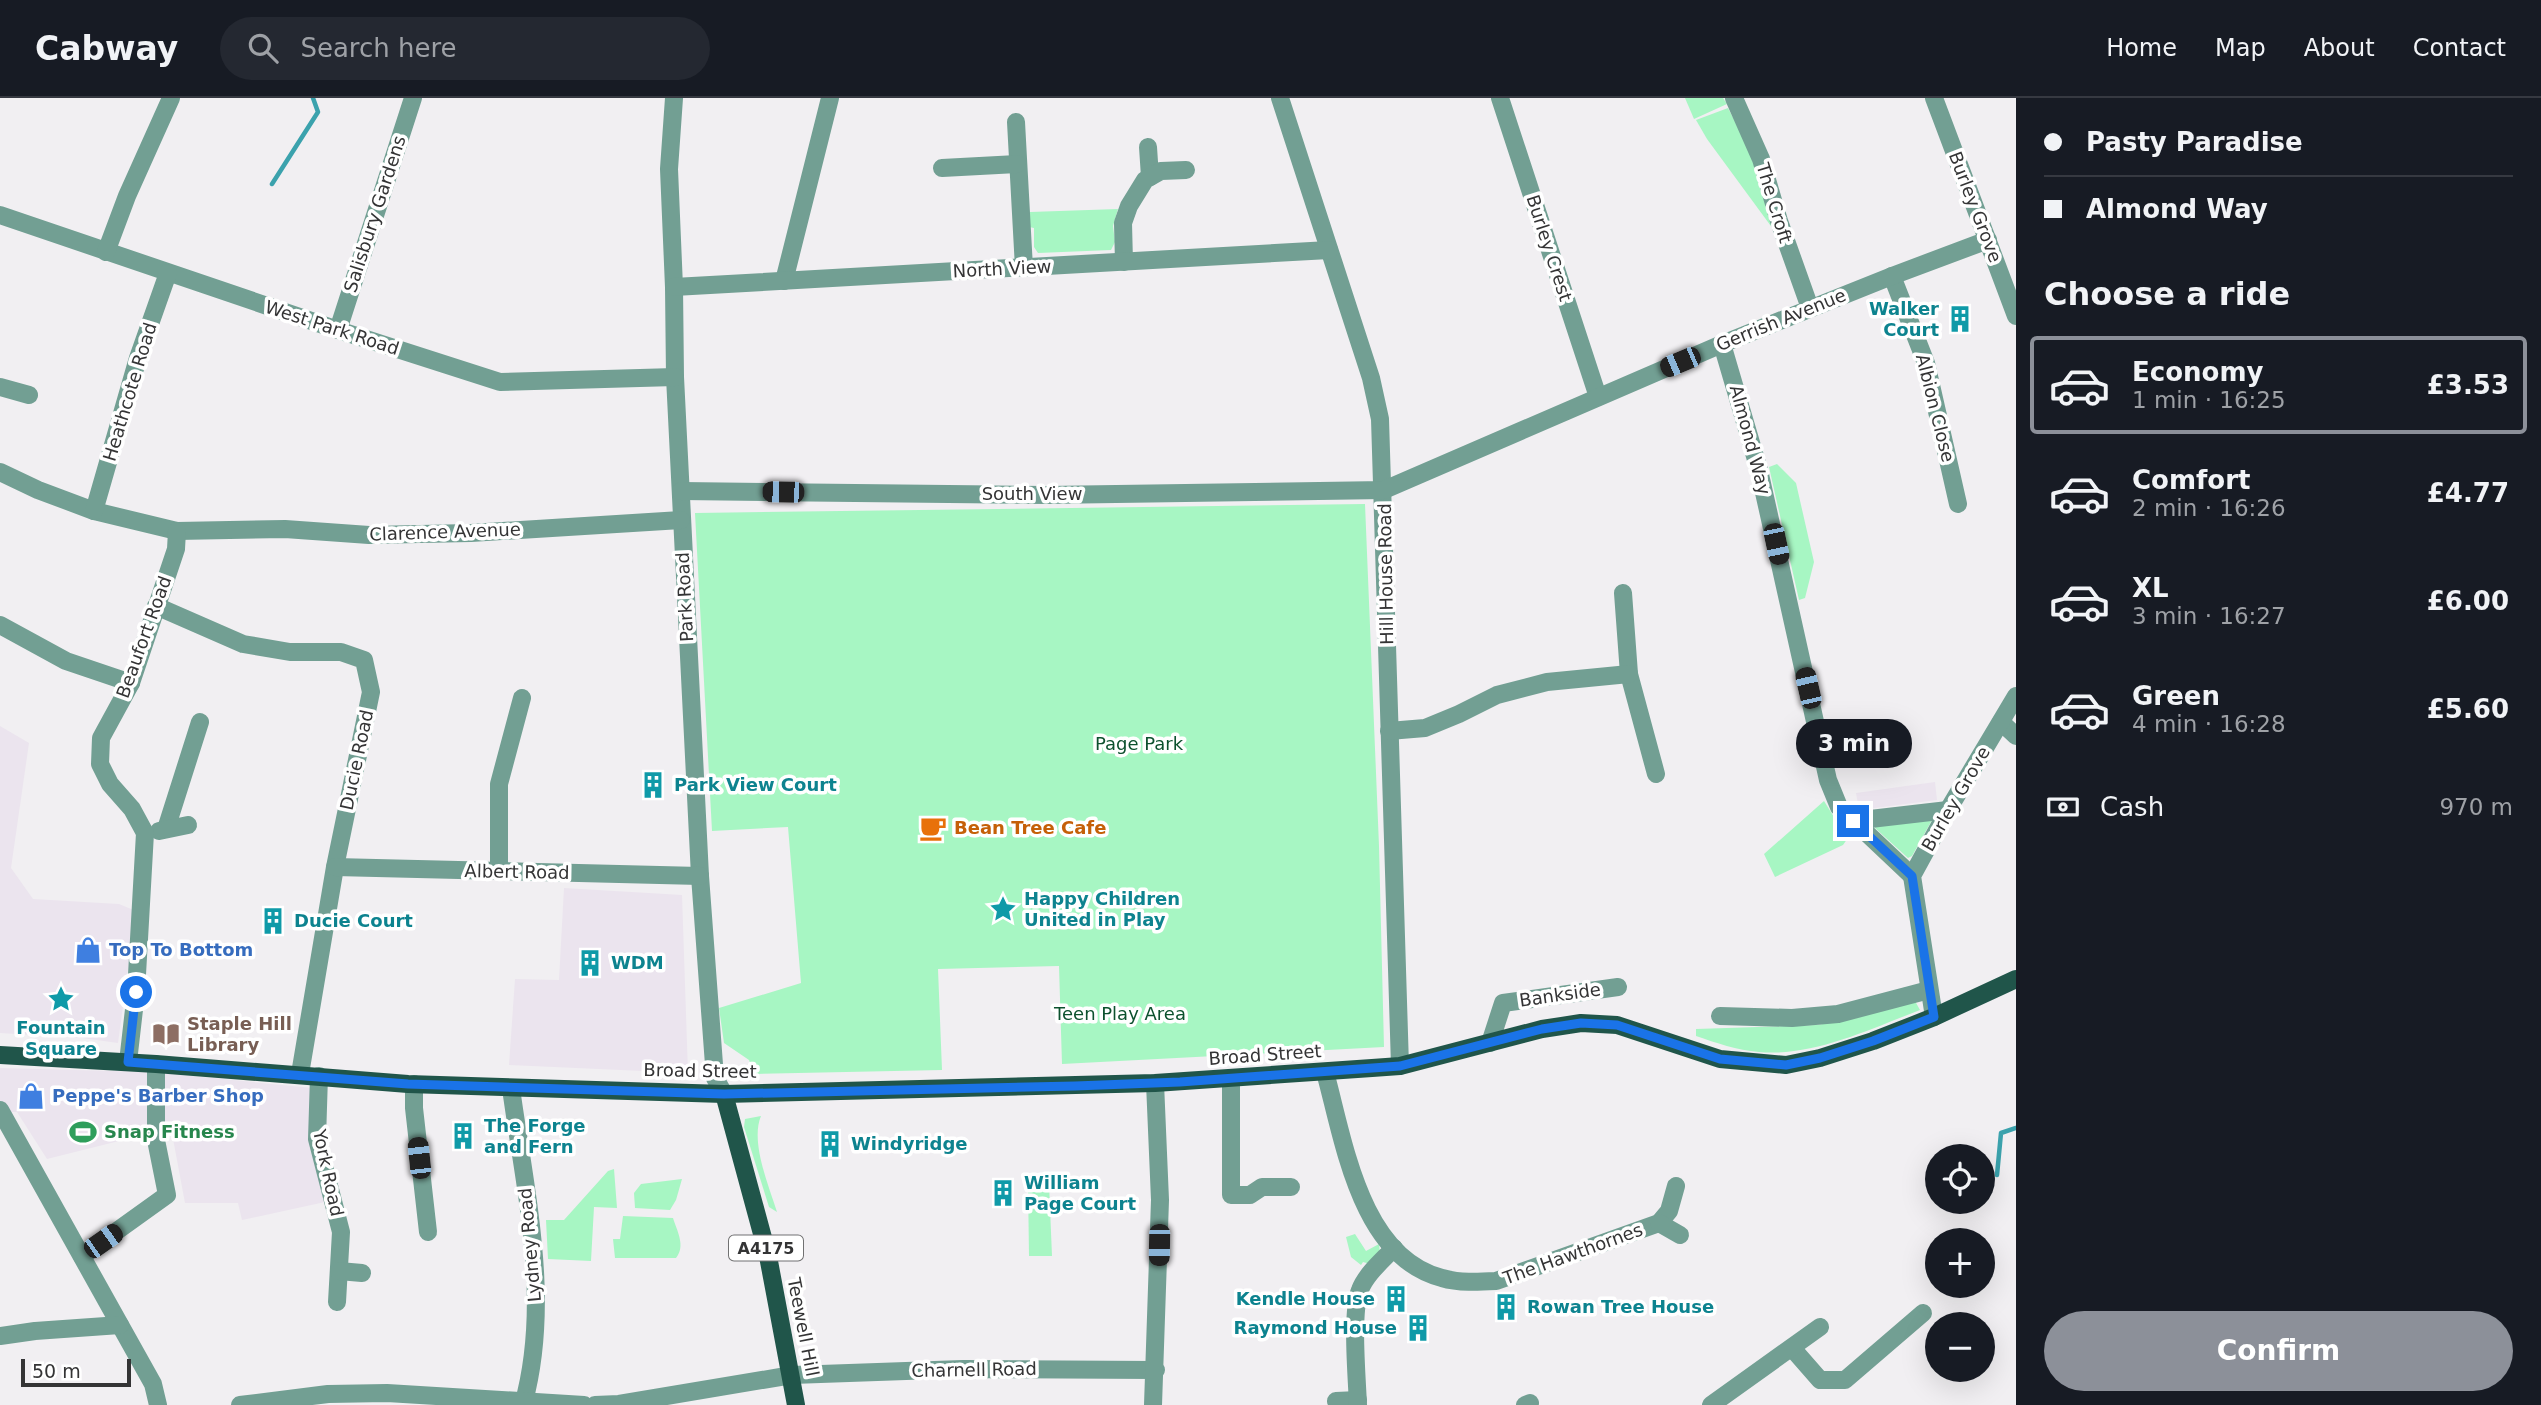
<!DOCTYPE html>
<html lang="en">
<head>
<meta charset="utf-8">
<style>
	body { margin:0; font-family:"DejaVu Sans",sans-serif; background:#242831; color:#f1f3f6; height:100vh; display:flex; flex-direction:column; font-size:26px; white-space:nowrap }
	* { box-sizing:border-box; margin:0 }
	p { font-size:23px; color:#9ea1a6 }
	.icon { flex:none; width:38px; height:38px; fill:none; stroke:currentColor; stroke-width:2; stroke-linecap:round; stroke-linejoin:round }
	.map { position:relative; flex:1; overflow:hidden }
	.drawer { display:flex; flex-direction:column; background:#171b24; width:525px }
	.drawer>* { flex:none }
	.banner { display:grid; align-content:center; height:154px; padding:0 28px; background:#171b24 }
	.buttons { position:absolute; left:1925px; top:1046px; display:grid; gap:14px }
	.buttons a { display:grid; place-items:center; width:70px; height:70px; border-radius:50%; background:#171b24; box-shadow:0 7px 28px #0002; font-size:35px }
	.scale { position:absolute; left:21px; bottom:18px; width:110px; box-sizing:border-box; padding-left:7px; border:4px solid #343435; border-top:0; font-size:19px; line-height:24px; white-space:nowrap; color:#343435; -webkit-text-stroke:5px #fff; paint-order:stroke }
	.end { position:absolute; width:32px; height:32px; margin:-16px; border:9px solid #1a73e8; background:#fff; box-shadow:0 0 0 4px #fff }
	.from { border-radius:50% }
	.bubble { position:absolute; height:49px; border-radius:24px; background:#171b24; box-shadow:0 7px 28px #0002; font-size:23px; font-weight:600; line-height:49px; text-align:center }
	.car { position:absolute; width:21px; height:42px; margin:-21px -10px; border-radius:9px; box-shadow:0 0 5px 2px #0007; background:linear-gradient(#222 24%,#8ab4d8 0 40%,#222 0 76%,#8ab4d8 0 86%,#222 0) }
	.banner b { display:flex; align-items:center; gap:24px; height:66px; font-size:26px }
	.banner b+b { border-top:2px solid #363941 }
	.banner i { width:18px; height:18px; background:#f1f3f6 }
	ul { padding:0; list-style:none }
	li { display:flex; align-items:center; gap:21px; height:98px; margin:0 14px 10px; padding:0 14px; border:4px solid transparent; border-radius:7px }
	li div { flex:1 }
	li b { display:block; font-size:26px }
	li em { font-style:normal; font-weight:600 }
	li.active { border-color:#8c9099 }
	li>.icon { width:63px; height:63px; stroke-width:1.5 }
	h2 { padding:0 28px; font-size:32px; line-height:84px }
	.pay { display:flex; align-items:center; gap:18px; height:77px; padding:0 28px; font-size:26px }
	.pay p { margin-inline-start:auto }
	.primary-button { display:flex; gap:14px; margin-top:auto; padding:14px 28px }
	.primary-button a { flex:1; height:80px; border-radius:42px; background:#8c9099; color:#fff; font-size:28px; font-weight:600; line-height:80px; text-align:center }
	header { display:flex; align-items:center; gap:42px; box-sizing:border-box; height:98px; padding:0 35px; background:#171b24; border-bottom:2px solid #363941 }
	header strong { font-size:33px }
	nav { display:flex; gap:38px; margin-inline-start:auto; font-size:24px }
	.search { width:490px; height:63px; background:#242831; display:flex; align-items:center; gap:18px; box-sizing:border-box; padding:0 24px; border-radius:38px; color:#9ea1a6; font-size:26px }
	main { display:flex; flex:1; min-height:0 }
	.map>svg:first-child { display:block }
	.built { fill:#ebe4ee }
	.green { fill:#a7f6c3 }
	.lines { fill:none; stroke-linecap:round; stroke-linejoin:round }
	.stream { stroke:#3ba2ad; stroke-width:4.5 }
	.minor { stroke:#729f93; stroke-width:18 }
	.major { stroke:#20554a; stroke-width:18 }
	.route { stroke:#1a73e8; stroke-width:9 }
	.labels { text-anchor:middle; stroke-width:7; stroke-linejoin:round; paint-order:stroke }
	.shield { fill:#fff; stroke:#717172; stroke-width:2 }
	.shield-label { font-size:16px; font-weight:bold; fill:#343435 }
	.street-label { font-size:18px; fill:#343435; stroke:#fff }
	.culture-label { font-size:18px; font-weight:bold; fill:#0d838f; stroke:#fff; text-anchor:start }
	.park-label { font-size:18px; fill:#0c512e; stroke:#fff }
	.food-label { font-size:18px; font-weight:bold; fill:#c56008; stroke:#fff; text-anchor:start }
	.shop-label { font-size:18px; font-weight:bold; fill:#366cbe; stroke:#fff; text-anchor:start }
	.education-label { font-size:18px; font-weight:bold; fill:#785e54; stroke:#fff; text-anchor:start }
	.leisure-label { font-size:18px; font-weight:bold; fill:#27864d; stroke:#fff; text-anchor:start }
</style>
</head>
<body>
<header>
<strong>Cabway</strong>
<div class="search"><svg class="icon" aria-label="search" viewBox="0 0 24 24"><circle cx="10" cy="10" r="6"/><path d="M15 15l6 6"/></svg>Search here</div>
<nav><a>Home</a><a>Map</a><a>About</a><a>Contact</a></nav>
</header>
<main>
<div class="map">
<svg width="2016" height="1307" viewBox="0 0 2016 1307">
	<rect width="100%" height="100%" fill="#f1eff2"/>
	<g class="built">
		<polygon points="0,628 29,645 11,770 33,801 119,806 136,813 118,945 82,940 0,935"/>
		<polygon points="1935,684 1937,702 1859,712 1856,695"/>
		<polygon points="564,790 682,797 688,975 509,967 515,881 559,882"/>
		<polygon points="0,970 151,974 313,990 325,1104 242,1122 238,1105 185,1105 171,1030 47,1061 17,1014 0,1014"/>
	</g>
	<g class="green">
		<polygon points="1685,0 1723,0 1727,6 1694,21"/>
		<polygon points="1728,10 1748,49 1776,135 1707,41 1696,22"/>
		<polygon points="1118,111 1113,128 1115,144 1111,152 1038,155 1034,149 1034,130 1029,129 1030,114"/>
		<polygon points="1777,366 1796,385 1814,464 1805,500 1799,502 1769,369"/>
		<polygon points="1365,406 1379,748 1384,949 1062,966 1059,868 938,871 942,972 754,976 749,962 724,945 719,910 801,885 788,729 712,733 695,415"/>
		<polygon points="1824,703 1834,719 1850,737 1843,747 1775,779 1764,756"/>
		<polygon points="1932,722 1912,758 1908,760 1875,730 1876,724"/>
		<path d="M 1915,903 L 1920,912 C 1870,931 1813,959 1759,954 C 1737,952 1716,945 1696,938 L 1696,931 L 1817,927 L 1856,920 Z"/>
		<path d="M 761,1018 C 750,1044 769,1088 777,1114 L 769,1109 L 744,1029 L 745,1021 Z"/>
		<polygon points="614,1071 617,1110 594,1109 591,1163 548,1161 546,1122 564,1122 608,1073"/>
		<polygon points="682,1081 676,1102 670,1112 635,1110 634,1095 641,1086"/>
		<polygon points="1028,1086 1049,1086 1052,1158 1029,1158"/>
		<path d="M 623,1118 L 673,1120 C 677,1133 686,1148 676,1160 L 615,1160 L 613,1141 L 620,1141 Z"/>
		<polygon points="1355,1136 1366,1153 1379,1146 1380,1156 1370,1166 1363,1164 1361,1167 1351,1159 1346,1139"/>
	</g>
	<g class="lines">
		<g class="stream">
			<polyline points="272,86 318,14 313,0"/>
			<polyline points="1997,1077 2001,1035 2016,1030"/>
		</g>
		<g class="minor">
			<polyline points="674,0 669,71 674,189 675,279 700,778 715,980 724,996"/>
			<polyline points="1280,0 1371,280 1380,321 1400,968"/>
			<polyline points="1500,0 1598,299"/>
			<polyline points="1734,0 1761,61 1779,123 1810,210"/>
			<polyline points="1934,0 2016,218"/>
			<polyline points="1016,24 1024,170"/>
			<polyline points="1148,49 1150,79"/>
			<polyline points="942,70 1017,66"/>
			<polyline points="0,117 338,232 500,284 675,279"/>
			<polyline points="106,154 127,98 171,0"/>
			<polyline points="1124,164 1123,125 1129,108 1145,82 1161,73 1186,72"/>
			<polyline points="1892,178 1926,265 1958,406"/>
			<polyline points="784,183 830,0"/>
			<polyline points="674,189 1329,152"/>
			<polyline points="338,232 413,0"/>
			<polyline points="1722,246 1759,372 1828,682 1839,709 1912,778"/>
			<polyline points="0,289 29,297"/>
			<polyline points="0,374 38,392 94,413 177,433 285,431 369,437 471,435 681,422"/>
			<polyline points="681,393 1047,397 1384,392 1722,246 1892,178 1988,142"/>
			<polyline points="94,413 138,260 168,175"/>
			<polyline points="1623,495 1629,576 1656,676"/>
			<polyline points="156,508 243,546 290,554 341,554 364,562 371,594 335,769 300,976"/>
			<polyline points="0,527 66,563 131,585"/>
			<polyline points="2001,624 2016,638"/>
			<polyline points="1389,633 1425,630 1459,616 1497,597 1547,584 1629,576"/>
			<polyline points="1853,723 1948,712"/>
			<polyline points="166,731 200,624"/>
			<polyline points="159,733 188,727"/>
			<polyline points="335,769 700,778"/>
			<polyline points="499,773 499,686 522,600"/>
			<polyline points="1720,918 1792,920 1838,916 1929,892"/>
			<polyline points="1934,919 1912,778 1948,712 2016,598"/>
			<polyline points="1490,945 1503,905 1618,889"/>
			<polyline points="128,964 136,894 145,735 132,711 110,686 100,666 101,640 131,585 176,451 177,433"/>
			<path d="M 1325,974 C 1344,1043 1360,1159 1442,1180 C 1459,1185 1478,1184 1496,1183 L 1659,1125 L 1669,1113 L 1676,1088"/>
			<polyline points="319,978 317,1041 341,1134 337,1204"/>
			<polyline points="1231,980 1231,1097 1250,1097 1262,1089 1291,1089"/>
			<polyline points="414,986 414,1010 428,1134"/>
			<path d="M 511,990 C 525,1094 552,1203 523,1307"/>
			<polyline points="0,1012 153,1286 158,1307"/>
			<polyline points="1659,1125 1680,1137"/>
			<polyline points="82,1158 167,1097 156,1042 156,966"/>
			<polyline points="339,1173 362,1175"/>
			<polyline points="0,1238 35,1233 120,1227"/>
			<polyline points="1792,1250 1820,1282 1845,1282 1923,1215"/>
			<polyline points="1336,1303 1358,1302"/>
			<polyline points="240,1307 328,1296 387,1295 584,1307"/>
			<polyline points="595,1307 619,1306 792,1277 963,1271 1156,1272"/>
			<polyline points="1153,1307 1160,1102 1155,985"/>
			<path d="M 1358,1307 C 1357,1281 1351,1214 1360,1192 C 1366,1176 1382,1163 1394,1150"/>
			<polyline points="1525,1307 1530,1305"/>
			<polyline points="1711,1307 1820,1229"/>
		</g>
		<g class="major">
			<polyline points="0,957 156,966 408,986 724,996 1155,985 1372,970 1400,968 1542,931 1581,925 1617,927 1720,961 1786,967 1820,960 1873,943 1934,919 2016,881"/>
			<polyline points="724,996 768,1158 796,1307"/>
		</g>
	</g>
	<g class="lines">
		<polyline class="route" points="136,894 128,964 408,986 724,996 1075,988 1180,984 1400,968 1542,931 1581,925 1617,927 1720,961 1786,967 1820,960 1873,943 1934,919 1912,778 1853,723"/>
	</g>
	<defs>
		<symbol id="building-bare" viewBox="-9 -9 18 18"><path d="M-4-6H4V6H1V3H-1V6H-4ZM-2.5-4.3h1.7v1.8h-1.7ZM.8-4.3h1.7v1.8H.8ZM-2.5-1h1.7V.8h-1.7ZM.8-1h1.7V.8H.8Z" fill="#0f9aa8" stroke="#fff" stroke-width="2.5" paint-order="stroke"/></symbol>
		<symbol id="cafe-bare" viewBox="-9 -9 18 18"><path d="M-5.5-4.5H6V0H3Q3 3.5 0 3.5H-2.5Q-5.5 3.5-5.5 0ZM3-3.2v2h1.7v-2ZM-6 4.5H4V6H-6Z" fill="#e8710a" stroke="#fff" stroke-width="2.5" paint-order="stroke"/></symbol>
		<symbol id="sight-bare" viewBox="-9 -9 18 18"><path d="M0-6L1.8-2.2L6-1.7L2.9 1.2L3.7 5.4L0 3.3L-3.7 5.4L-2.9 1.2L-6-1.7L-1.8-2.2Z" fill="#0f9aa8" stroke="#fff" stroke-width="2.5" paint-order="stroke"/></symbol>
		<symbol id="shop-bare" viewBox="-9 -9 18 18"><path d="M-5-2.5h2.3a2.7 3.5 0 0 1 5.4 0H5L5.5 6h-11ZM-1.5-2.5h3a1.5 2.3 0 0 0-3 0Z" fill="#3f7fe0" stroke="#fff" stroke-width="2.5" paint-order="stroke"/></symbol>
		<symbol id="library-bare" viewBox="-9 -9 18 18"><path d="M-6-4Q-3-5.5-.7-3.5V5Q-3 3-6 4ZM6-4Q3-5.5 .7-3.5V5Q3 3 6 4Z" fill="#8d6e63" stroke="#fff" stroke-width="2.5" paint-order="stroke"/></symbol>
		<symbol id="stadium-bare" viewBox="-9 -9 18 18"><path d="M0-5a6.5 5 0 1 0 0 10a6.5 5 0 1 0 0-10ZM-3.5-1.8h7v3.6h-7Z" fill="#2e9e5b" stroke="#fff" stroke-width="2.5" paint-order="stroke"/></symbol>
	</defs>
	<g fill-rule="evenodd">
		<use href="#building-bare" x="1941" y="202" width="38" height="38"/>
		<use href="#building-bare" x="634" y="668" width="38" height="38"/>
		<use href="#cafe-bare" x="914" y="711" width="38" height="38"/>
		<use href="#sight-bare" x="984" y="792" width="38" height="38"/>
		<use href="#building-bare" x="254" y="804" width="38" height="38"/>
		<use href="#shop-bare" x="69" y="833" width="38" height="38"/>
		<use href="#building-bare" x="571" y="846" width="38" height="38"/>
		<use href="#sight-bare" x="42" y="882" width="38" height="38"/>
		<use href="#library-bare" x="147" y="917" width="38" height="38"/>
		<use href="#shop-bare" x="12" y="979" width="38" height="38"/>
		<use href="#stadium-bare" x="64" y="1015" width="38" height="38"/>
		<use href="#building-bare" x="444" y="1019" width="38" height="38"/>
		<use href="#building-bare" x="811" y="1027" width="38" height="38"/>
		<use href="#building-bare" x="984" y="1076" width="38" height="38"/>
		<use href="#building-bare" x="1377" y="1182" width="38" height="38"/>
		<use href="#building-bare" x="1487" y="1190" width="38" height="38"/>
		<use href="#building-bare" x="1399" y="1211" width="38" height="38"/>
	</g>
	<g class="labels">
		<rect class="shield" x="729" y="1137.5" width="74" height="25" rx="5"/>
		<g class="shield-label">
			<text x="766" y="1156">A4175</text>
		</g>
		<g class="street-label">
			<text transform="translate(1774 105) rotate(73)" y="6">The Croft</text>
			<text transform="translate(1975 109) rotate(69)" y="6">Burley Grove</text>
			<text transform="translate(375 116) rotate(-72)" y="6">Salisbury Gardens</text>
			<text transform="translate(1549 150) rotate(72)" y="6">Burley Crest</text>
			<text transform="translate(1002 171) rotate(-3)" y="6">North View</text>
			<text transform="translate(1781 222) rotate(-22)" y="6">Gerrish Avenue</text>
			<text transform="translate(332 230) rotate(18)" y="6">West Park Road</text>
			<text transform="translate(130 294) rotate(-73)" y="6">Heathcote Road</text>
			<text transform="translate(1935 310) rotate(76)" y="6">Albion Close</text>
			<text transform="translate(1750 342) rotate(75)" y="6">Almond Way</text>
			<text x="1032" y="402">South View</text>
			<text transform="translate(445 434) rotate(-2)" y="6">Clarence Avenue</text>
			<text transform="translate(1386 476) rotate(-91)" y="6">Hill House Road</text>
			<text transform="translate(685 499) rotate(-93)" y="6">Park Road</text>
			<text transform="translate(144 539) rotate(-70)" y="6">Beaufort Road</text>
			<text transform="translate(357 662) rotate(-78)" y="6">Ducie Road</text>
			<text transform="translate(1956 701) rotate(-60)" y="6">Burley Grove</text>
			<text transform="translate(517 774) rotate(1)" y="6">Albert Road</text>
			<text transform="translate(1560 897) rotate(-8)" y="6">Bankside</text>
			<text transform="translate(1265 957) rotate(-4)" y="6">Broad Street</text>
			<text transform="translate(700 973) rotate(1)" y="6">Broad Street</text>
			<text transform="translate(328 1075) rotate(78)" y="6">York Road</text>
			<text transform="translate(530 1147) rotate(-95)" y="6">Lydney Road</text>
			<text transform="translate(1573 1156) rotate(-20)" y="6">The Hawthornes</text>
			<text transform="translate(803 1229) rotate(79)" y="6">Teewell Hill</text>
			<text transform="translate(974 1272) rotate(-1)" y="6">Charnell Road</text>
		</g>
		<g class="culture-label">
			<text x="1939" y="217" text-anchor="end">Walker<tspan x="1939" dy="21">Court</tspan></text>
			<text x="674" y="693">Park View Court</text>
			<text x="1024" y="807">Happy Children<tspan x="1024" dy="21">United in Play</tspan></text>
			<text x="294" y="829">Ducie Court</text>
			<text x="611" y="871">WDM</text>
			<text x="61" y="936" text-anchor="middle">Fountain<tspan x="61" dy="21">Square</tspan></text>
			<text x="484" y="1034">The Forge<tspan x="484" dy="21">and Fern</tspan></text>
			<text x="851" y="1052">Windyridge</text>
			<text x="1024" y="1091">William<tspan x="1024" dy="21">Page Court</tspan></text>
			<text x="1375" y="1207" text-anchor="end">Kendle House</text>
			<text x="1527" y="1215">Rowan Tree House</text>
			<text x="1397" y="1236" text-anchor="end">Raymond House</text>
		</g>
		<g class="park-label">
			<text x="1139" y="652">Page Park</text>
			<text x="1120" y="922">Teen Play Area</text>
		</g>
		<g class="food-label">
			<text x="954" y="736">Bean Tree Cafe</text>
		</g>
		<g class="shop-label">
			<text x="109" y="858">Top To Bottom</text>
			<text x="52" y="1004">Peppe's Barber Shop</text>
		</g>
		<g class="education-label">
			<text x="187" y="932">Staple Hill<tspan x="187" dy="21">Library</tspan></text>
		</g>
		<g class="leisure-label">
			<text x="104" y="1040">Snap Fitness</text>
		</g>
	</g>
</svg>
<div class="buttons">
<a><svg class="icon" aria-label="locate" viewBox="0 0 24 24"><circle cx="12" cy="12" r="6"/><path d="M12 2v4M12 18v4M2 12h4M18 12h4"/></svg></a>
<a>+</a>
<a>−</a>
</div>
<div class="scale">50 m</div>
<i class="end from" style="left:136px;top:894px"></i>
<i class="end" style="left:1853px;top:723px"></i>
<div class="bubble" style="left:1796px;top:621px;width:116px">3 min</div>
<i class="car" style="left:1680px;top:264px;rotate:247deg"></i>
<i class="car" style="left:783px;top:394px;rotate:271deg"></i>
<i class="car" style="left:1776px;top:446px;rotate:168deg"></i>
<i class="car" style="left:1808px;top:590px;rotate:347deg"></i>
<i class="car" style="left:419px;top:1060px;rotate:354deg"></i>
<i class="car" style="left:103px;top:1143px;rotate:55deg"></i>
<i class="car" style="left:1159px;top:1147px;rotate:181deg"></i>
</div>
<section class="drawer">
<div class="banner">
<b><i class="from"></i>Pasty Paradise</b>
<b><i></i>Almond Way</b>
</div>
<h2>Choose a ride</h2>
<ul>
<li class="active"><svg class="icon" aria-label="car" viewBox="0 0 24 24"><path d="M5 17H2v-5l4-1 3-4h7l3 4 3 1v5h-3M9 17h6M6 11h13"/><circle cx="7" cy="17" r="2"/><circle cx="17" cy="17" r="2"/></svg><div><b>Economy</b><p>1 min · 16:25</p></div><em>£3.53</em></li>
<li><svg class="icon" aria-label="car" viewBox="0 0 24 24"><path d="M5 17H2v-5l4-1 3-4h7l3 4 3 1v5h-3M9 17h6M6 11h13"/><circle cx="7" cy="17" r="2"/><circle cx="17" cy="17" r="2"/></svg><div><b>Comfort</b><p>2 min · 16:26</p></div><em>£4.77</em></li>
<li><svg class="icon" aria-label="car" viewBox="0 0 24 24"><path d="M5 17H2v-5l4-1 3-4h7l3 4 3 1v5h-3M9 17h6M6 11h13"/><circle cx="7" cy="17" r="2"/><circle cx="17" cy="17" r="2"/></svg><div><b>XL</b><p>3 min · 16:27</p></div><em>£6.00</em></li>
<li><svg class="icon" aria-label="car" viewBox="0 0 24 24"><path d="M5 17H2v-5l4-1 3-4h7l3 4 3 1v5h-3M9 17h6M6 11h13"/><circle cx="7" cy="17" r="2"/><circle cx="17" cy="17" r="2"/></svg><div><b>Green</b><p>4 min · 16:28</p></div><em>£5.60</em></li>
</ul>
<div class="pay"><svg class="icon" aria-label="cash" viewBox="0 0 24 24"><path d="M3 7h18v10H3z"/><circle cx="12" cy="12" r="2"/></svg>Cash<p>970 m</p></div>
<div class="primary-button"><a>Confirm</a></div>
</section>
</main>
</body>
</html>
